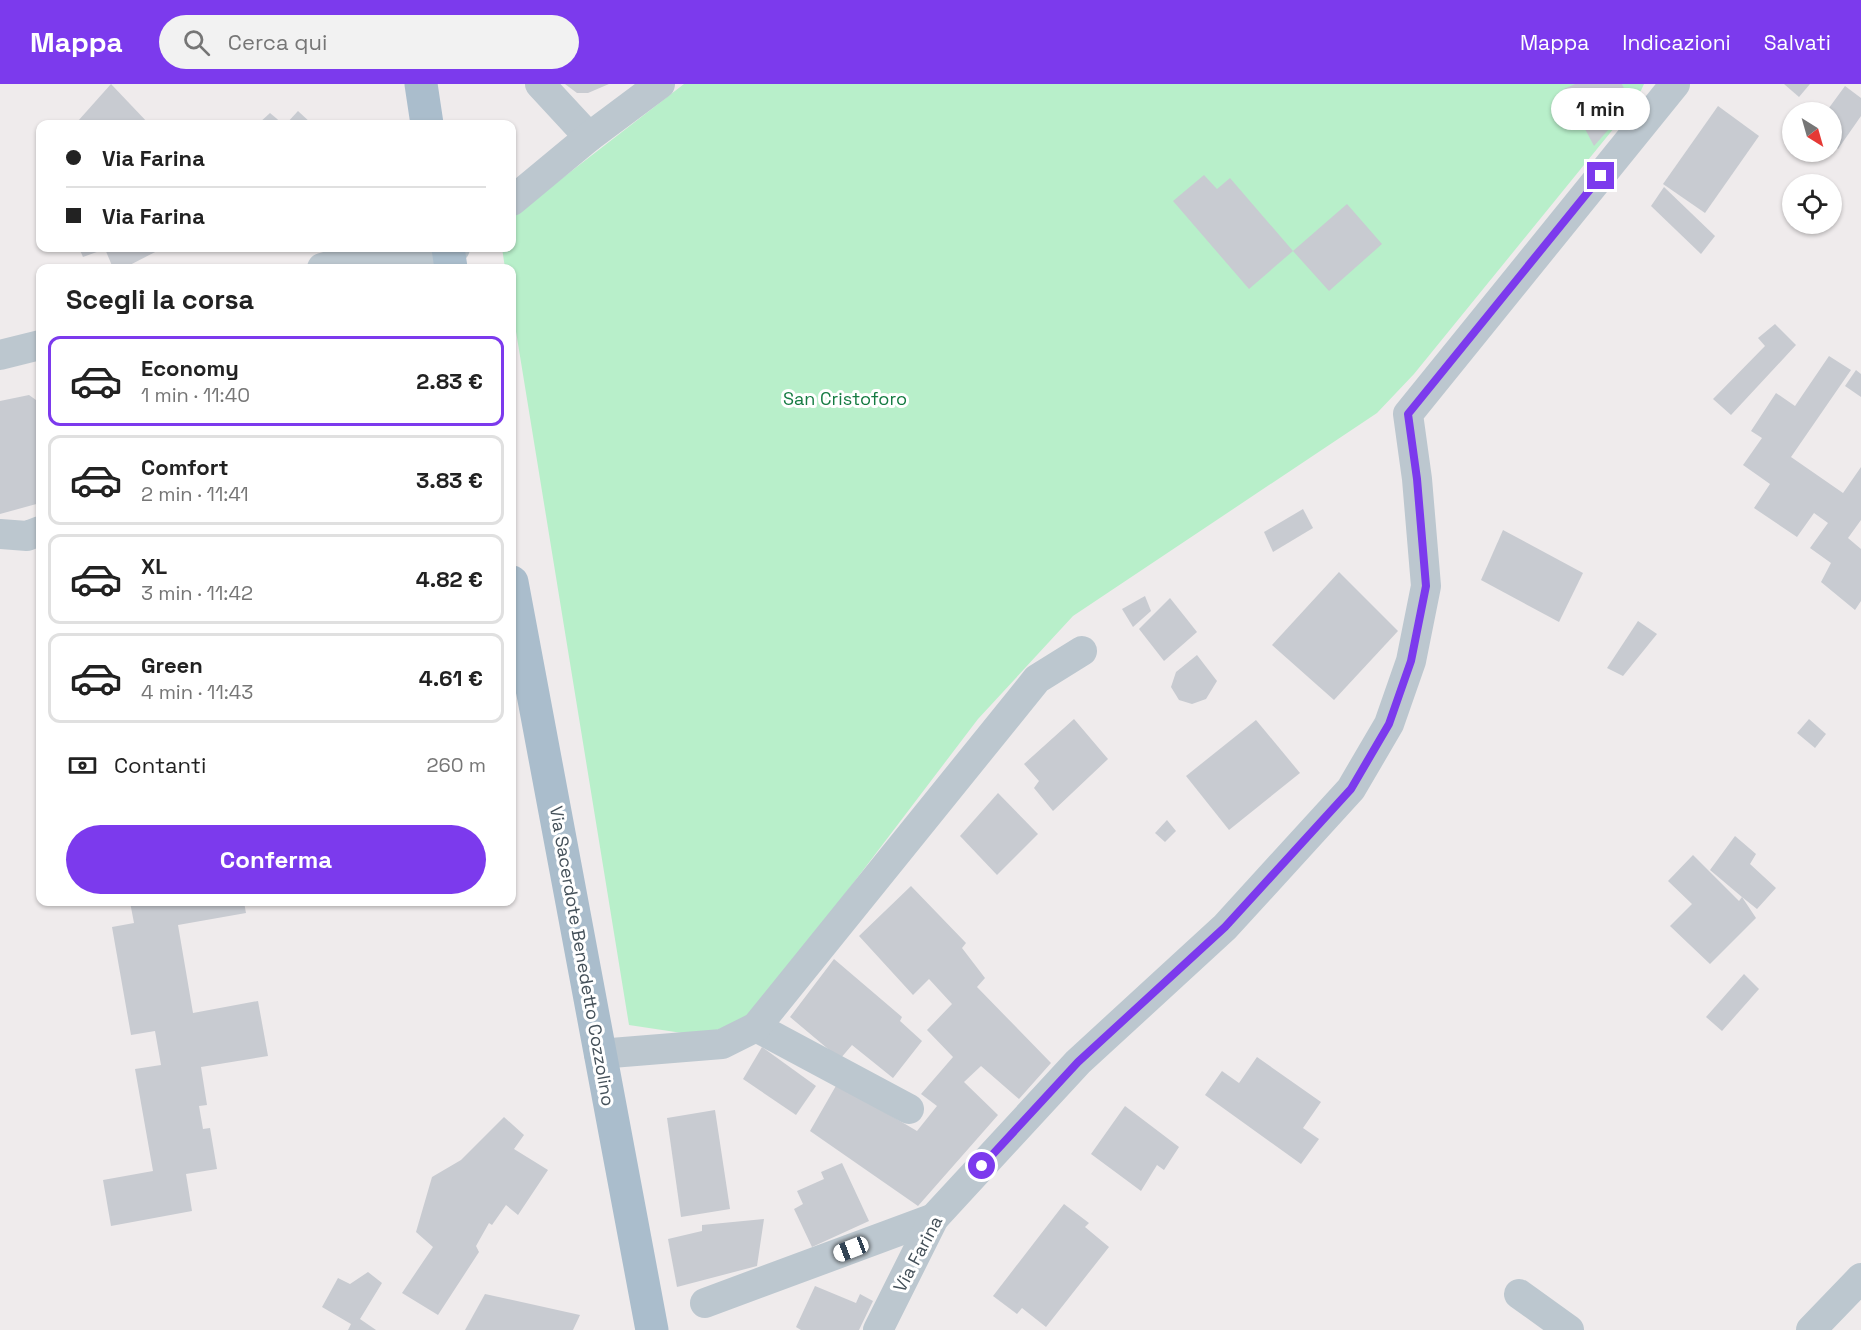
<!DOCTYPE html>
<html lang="it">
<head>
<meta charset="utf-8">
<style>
	body { margin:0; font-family:"Space Grotesk",sans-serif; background:#f2f2f2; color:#222; height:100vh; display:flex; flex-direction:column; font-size:22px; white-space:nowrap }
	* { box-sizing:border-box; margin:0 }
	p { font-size:20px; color:#767676 }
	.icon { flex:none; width:33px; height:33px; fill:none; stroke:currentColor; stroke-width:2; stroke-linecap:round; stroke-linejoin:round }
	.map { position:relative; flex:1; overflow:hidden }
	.details { position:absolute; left:36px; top:180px; width:480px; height:642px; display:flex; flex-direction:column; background:#fff; border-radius:12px; box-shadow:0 2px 4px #0004 }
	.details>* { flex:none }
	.banner { position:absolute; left:36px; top:36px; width:480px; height:132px; border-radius:12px; box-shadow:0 2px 4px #0004; display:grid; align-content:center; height:132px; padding:0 30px; background:#fff }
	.needle { width:39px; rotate:143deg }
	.buttons { position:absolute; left:1782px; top:18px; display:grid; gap:12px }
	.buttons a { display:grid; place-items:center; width:60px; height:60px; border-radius:50%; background:#fff; box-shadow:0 2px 4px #0004; font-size:30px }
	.end { position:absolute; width:27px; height:27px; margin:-14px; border:8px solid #7c3aed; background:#fff; box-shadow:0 0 0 3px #fff }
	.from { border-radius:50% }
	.bubble { position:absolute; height:42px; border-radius:21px; background:#fff; box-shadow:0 2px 4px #0004; font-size:20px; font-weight:700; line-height:42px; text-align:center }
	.car { position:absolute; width:18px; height:36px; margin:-18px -9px; border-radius:8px; box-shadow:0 0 4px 2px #0007; background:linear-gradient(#fff 24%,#345 0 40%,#fff 0 76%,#345 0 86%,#fff 0) }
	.banner b { display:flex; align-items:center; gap:21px; height:57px; font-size:22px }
	.banner b+b { border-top:2px solid #e0e0e0 }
	.banner i { width:15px; height:15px; background:#222 }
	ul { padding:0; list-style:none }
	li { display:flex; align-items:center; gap:18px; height:90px; margin:0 12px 9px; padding:0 18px; border:3px solid #e0e0e0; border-radius:12px }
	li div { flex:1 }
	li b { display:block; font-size:22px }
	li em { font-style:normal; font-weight:700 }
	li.on { border-color:#7c3aed }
	li>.icon { width:54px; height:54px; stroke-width:1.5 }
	h2 { padding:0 30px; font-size:27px; line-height:72px }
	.pay { display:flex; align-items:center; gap:15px; height:66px; padding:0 30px; font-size:22px }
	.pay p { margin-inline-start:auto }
	.button { display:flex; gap:12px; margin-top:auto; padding:12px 30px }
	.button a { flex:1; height:69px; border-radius:36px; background:#7c3aed; color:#fff; font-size:24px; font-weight:700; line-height:69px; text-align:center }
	header { display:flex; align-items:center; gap:36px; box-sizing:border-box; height:84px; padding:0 30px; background:#7c3aed; color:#fff }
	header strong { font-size:28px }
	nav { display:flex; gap:33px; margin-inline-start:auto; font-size:21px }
	.search { width:420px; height:54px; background:#f2f2f2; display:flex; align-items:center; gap:15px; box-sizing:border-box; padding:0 21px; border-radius:33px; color:#767676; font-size:22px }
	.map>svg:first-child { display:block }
	.green { fill:#b8efca }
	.building { fill:#c8cbd1 }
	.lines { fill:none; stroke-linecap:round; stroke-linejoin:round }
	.minor { stroke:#bcc7cf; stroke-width:30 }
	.major { stroke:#aabdcc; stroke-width:33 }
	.route { stroke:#7c3aed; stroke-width:8 }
	.labels { text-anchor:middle; stroke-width:6; stroke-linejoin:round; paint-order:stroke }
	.park-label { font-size:18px; fill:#157b42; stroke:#fff }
	.street-label { font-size:18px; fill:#445059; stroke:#fff }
</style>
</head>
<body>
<header>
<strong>Mappa</strong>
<div class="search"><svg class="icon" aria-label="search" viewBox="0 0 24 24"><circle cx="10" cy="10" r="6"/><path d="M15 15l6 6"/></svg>Cerca qui</div>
<nav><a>Mappa</a><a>Indicazioni</a><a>Salvati</a></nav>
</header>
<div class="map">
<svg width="1861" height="1246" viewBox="0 0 1861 1246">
	<rect width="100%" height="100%" fill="#efebec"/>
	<polygon class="green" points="684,0 1644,0 1636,17 1414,290 1377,329 1073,532 978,635 753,931 702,952 629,941 512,223 512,184 505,184 502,164 512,164 512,133"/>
	<g class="building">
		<polygon points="111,0 149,40 81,40 78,37"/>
		<polygon points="565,0 609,0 588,9 577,9"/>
		<polygon points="1575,0 1622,0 1631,20 1594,62 1564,5"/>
		<polygon points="1784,0 1810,0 1799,13"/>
		<polygon points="1845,2 1861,14 1861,32 1838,65 1832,60 1832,28 1826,28"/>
		<polygon points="1718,22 1759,52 1705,129 1663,100"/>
		<polygon points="298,27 312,40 286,40"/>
		<polygon points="270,29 283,40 258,40"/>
		<polygon points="1204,91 1217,105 1230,94 1293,167 1249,205 1173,117"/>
		<polygon points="1664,103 1715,152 1701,170 1651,122"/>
		<polygon points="1347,120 1382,160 1329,207 1293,167"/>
		<polygon points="79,164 160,164 161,165 124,184 113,184 105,165 83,173"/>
		<polygon points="1775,240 1796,261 1731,331 1713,315 1765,262 1758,254"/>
		<polygon points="1829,272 1851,286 1791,373 1843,409 1861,383 1861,436 1848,454 1861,465 1861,517 1855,526 1821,498 1831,479 1810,464 1828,439 1814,429 1797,453 1754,424 1770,400 1743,381 1762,354 1751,347 1776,309 1795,322"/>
		<polygon points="1856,286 1861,290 1861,313 1845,302"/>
		<polygon points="29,311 36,316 40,315 40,419 0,430 0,317"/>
		<polygon points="1303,425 1313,444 1273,468 1264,448"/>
		<polygon points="1503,446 1583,489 1559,538 1481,496"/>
		<polygon points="1339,488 1398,547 1334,616 1272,561"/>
		<polygon points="1145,512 1151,527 1133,543 1122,525"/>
		<polygon points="1170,514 1197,548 1164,577 1139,545"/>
		<polygon points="1638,537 1657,550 1623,592 1607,584"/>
		<polygon points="1197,571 1217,597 1206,615 1192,620 1179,616 1171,603 1176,588"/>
		<polygon points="1074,635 1108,675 1053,727 1034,704 1039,697 1024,680"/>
		<polygon points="1809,635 1826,650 1815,664 1797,649"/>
		<polygon points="1256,636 1300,689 1229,746 1186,692"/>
		<polygon points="998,709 1038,750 997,791 960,752"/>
		<polygon points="1167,736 1176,747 1165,758 1155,749"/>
		<polygon points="1735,752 1756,770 1750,780 1776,804 1757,825 1742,813 1756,834 1710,880 1670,842 1692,820 1668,797 1693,771 1739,817 1742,813 1710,786"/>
		<polygon points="911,802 966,859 962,864 985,894 977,903 1051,979 1019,1015 981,982 964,998 998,1031 918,1122 810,1047 837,1000 917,1047 937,1022 921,1010 953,973 927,946 952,920 929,895 913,911 859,852"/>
		<polygon points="130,818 244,818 246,829 178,841 193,929 258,917 268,972 201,983 207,1021 199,1022 203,1045 210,1044 217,1085 186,1090 192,1127 111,1142 103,1096 153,1087 135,985 161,981 155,947 131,951 112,843 134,839"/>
		<polygon points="834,875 902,933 900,937 922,957 893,994 852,961 840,975 790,933"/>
		<polygon points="1744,890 1759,905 1722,947 1706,933"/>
		<polygon points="762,963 816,1002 796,1031 743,995"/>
		<polygon points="1257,973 1321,1018 1303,1044 1319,1055 1301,1080 1205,1011 1222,987 1239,999"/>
		<polygon points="1125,1022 1179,1063 1164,1086 1157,1081 1141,1107 1091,1070"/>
		<polygon points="715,1026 730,1125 681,1133 667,1034"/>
		<polygon points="504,1033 524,1051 514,1065 548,1086 518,1131 506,1121 492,1141 489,1139 476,1162 479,1168 438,1231 402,1209 433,1163 416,1148 432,1093 461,1076"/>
		<polygon points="842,1079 869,1137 812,1163 794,1125 803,1120 797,1107 824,1095 821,1088"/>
		<polygon points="1064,1120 1089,1139 1085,1143 1109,1163 1046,1243 1022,1224 1017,1230 993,1212"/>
		<polygon points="764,1135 757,1182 677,1203 668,1155 702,1147 702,1141"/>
		<polygon points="368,1188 382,1199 360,1235 376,1246 348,1246 351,1240 322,1223 338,1194 350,1200"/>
		<polygon points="815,1202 856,1219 860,1210 873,1217 859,1246 801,1246 796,1243"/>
		<polygon points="485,1210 580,1231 573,1246 465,1246"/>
	</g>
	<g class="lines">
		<g class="minor">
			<polyline points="540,0 589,53"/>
			<polyline points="512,117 589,53 660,0"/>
			<polyline points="322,184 368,171 449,169 455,164"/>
			<polyline points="0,271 40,261"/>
			<polyline points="0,450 27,452 40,447"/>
			<polyline points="756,943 909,1025"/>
			<polyline points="599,970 722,960 756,943 1037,595 1082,567"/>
			<polyline points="1519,1210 1569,1246"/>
			<polyline points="705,1219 934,1134"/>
			<polyline points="878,1246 934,1134 1078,978 1225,843 1351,705 1389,640 1411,577 1426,502 1417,395 1408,330 1675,0"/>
			<polyline points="1811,1246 1861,1194"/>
		</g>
		<g class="major">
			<polyline points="421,0 427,40"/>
			<polyline points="448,164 451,184"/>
			<polyline points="512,498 652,1246"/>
		</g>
	</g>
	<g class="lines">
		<polyline class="route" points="982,1082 1078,978 1225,843 1351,705 1389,640 1411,577 1426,502 1417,395 1408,330 1601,92"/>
	</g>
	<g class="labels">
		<g class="park-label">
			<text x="845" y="321">San Cristoforo</text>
		</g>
		<g class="street-label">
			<text transform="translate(582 872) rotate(80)" y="6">Via Sacerdote Benedetto Cozzolino</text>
			<text transform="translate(918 1170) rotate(-62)" y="6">Via Farina</text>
		</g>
	</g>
</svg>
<div class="buttons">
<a><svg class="needle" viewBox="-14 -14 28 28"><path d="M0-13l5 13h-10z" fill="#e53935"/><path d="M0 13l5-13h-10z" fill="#767676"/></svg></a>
<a><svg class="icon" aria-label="locate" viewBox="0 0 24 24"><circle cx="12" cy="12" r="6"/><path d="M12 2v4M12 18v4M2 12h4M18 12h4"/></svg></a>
</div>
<i class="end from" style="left:982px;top:1082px"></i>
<i class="end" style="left:1601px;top:92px"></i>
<div class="bubble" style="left:1551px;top:4px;width:99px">1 min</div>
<i class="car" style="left:851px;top:1165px;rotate:249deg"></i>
<div class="banner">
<b><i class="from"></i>Via Farina</b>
<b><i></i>Via Farina</b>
</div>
<section class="details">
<h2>Scegli la corsa</h2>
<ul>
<li class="on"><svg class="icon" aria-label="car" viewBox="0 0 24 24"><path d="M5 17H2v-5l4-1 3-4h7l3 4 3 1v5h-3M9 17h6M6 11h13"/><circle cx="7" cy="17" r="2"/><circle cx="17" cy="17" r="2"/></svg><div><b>Economy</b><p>1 min · 11:40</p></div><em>2.83 €</em></li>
<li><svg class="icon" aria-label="car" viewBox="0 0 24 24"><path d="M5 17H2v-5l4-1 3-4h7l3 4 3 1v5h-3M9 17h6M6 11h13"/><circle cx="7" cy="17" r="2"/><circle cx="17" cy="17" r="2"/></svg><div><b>Comfort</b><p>2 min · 11:41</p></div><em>3.83 €</em></li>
<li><svg class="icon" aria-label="car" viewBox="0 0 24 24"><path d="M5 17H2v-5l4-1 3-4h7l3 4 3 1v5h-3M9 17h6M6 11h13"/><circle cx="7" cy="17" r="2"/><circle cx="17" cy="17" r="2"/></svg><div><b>XL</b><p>3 min · 11:42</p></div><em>4.82 €</em></li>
<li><svg class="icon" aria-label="car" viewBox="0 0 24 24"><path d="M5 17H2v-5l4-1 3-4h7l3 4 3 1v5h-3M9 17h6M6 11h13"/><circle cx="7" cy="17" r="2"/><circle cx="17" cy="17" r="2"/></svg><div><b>Green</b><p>4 min · 11:43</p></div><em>4.61 €</em></li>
</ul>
<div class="pay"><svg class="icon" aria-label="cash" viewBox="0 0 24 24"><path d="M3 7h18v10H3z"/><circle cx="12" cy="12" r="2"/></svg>Contanti<p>260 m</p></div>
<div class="button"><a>Conferma</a></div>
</section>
</div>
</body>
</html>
